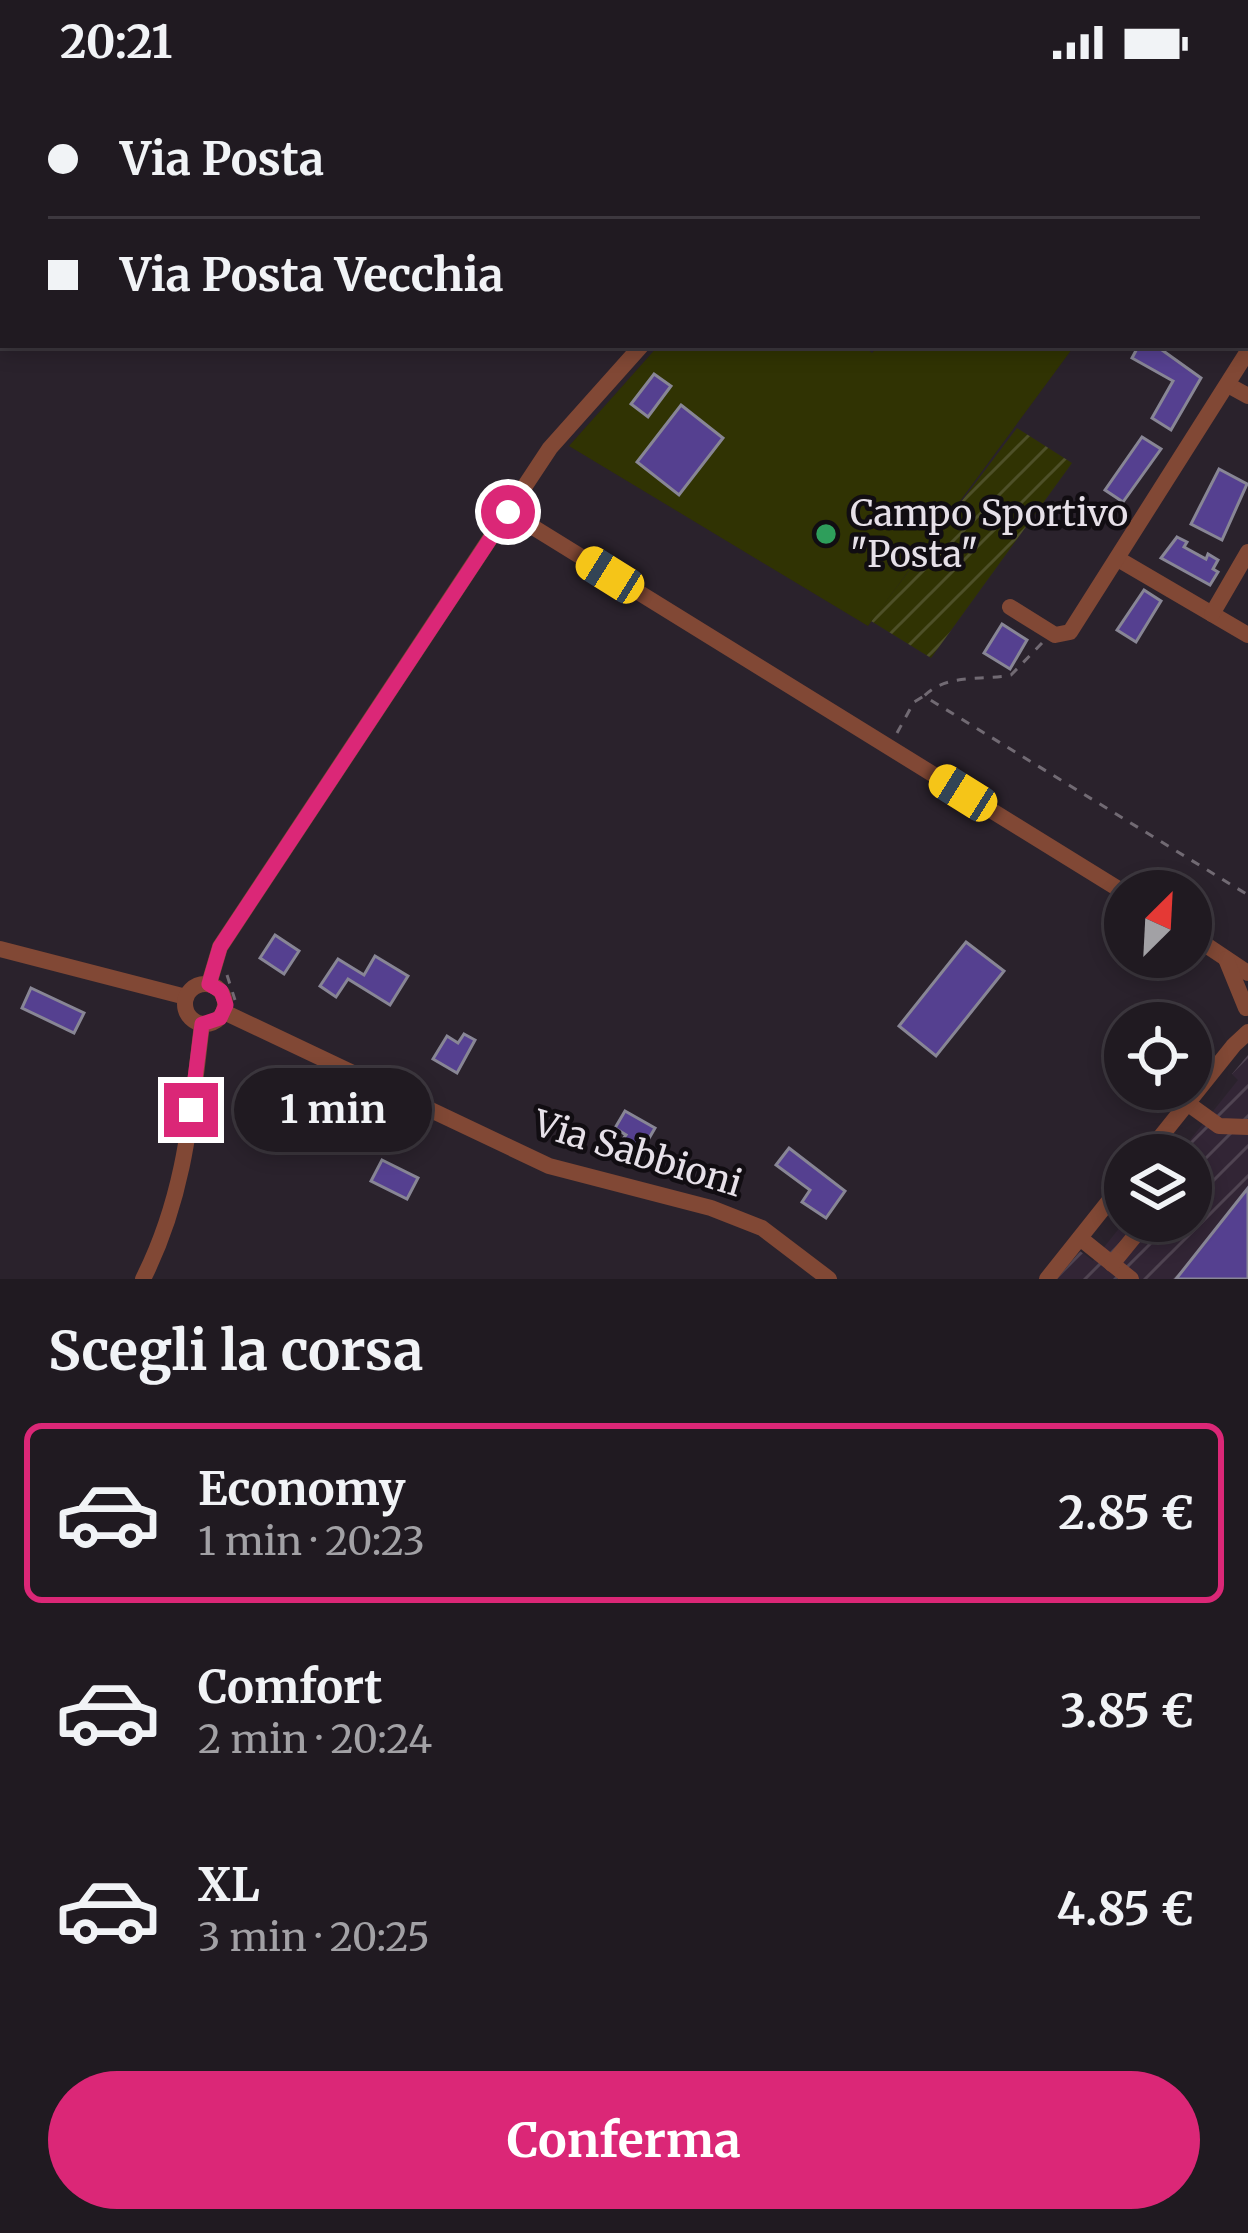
<!DOCTYPE html>
<html lang="it">
<head>
<meta charset="utf-8">
<style>
	body { margin:0; font-family:Merriweather,serif; background:#28232a; color:#f1f3f6; height:100vh; display:flex; flex-direction:column; font-size:45px; white-space:nowrap }
	* { box-sizing:border-box; margin:0 }
	p { font-size:39px; color:#a2a1a5 }
	.icon { flex:none; width:66px; height:66px; fill:none; stroke:currentColor; stroke-width:2; stroke-linecap:round; stroke-linejoin:round }
	.map { position:relative; height:1195px; overflow:hidden }
	.details { display:flex; flex-direction:column; background:#201a21; flex:1 }
	.details>* { flex:none }
	.banner { position:absolute; left:0px; top:0px; width:1248px; height:264px; box-shadow:0 6px 18px #0003,0 0 0 3px #3d383f; display:grid; align-content:center; height:264px; padding:0 48px; background:#201a21 }
	.needle { width:78px; rotate:24deg }
	.tools { position:absolute; left:1104px; top:786px; display:grid; gap:24px }
	.tools a { display:grid; place-items:center; width:108px; height:108px; border-radius:50%; background:#201a21; box-shadow:0 6px 18px #0003,0 0 0 3px #3d383f; font-size:60px }
	.end { position:absolute; width:54px; height:54px; margin:-27px; border:15px solid #db2777; background:#fff; box-shadow:0 0 0 6px #fff }
	.from { border-radius:50% }
	.bubble { position:absolute; height:84px; border-radius:42px; background:#201a21; box-shadow:0 6px 18px #0003,0 0 0 3px #3d383f; font-size:39px; font-weight:700; line-height:84px; text-align:center }
	.car { position:absolute; width:36px; height:72px; margin:-36px -18px; border-radius:15px; box-shadow:0 0 9px 3px #0007; background:linear-gradient(#f5c518 24%,#345 0 40%,#f5c518 0 76%,#345 0 86%,#f5c518 0) }
	.banner b { display:flex; align-items:center; gap:42px; height:114px; font-size:45px }
	.banner b+b { border-top:3px solid #3d383f }
	.banner i { width:30px; height:30px; background:#f1f3f6 }
	ul { padding:0; list-style:none }
	li { display:flex; align-items:center; gap:36px; height:180px; margin:0 24px 18px; padding:0 24px; border:6px solid transparent; border-radius:18px }
	li div { flex:1 }
	li b { display:block; font-size:45px }
	li em { font-style:normal; font-weight:700 }
	li.selected { border-color:#db2777 }
	li>.icon { width:108px; height:108px; stroke-width:1.5 }
	h2 { padding:0 48px; font-size:54px; line-height:144px }
	.action { display:flex; gap:24px; margin-top:auto; padding:24px 48px }
	.action a { flex:1; height:138px; border-radius:72px; background:#db2777; color:#fff; font-size:48px; font-weight:700; line-height:138px; text-align:center }
	.status { display:flex; justify-content:space-between; align-items:center; height:84px; padding:0 60px; background:#201a21; direction:ltr }
	.status svg { height:33px; fill:currentColor }
	.map>svg:first-child { display:block }
	.industrial { fill:url(#industrial-furrows) }
	.garden { fill:url(#garden-furrows) }
	.pitch { fill:#303303 }
	.building { fill:#554090; stroke:#888695; stroke-width:3 }
	.lines { fill:none; stroke-linecap:round; stroke-linejoin:round }
	.path { stroke:#716a73; stroke-width:3; stroke-dasharray:9 9; stroke-linecap:butt }
	.minor { stroke:#814835; stroke-width:16 }
	.route { stroke:#db2777; stroke-width:15 }
	.leisure-dot { fill:#2e9e5b; stroke:#110d12; stroke-width:4.5 }
	.labels { text-anchor:middle; stroke-width:9; stroke-linejoin:round; paint-order:stroke }
	.poi-label { font-size:36px; fill:#e6e0e8; stroke:#110d12; text-anchor:start }
	.street-label { font-size:36px; fill:#e6e0e8; stroke:#110d12 }
</style>
</head>
<body>
<div class="status"><b>20:21</b><svg viewBox="0 0 49 12"><path d="M0 12V9h3v3zM5 12V6h3v6zM10 12V3h3v9zM15 12V0h3v12zM26 1h20v11H26zM47 4h2v5h-2z"/></svg></div>
<div class="map">
<svg width="1248" height="1195" viewBox="0 0 1248 1195">
	<defs>
		<pattern id="industrial-furrows" width="10" height="10" patternUnits="userSpaceOnUse" patternTransform="scale(3)"><rect width="10" height="10" fill="#322535"/><path d="M-1 1l2-2M0 10L10 0M9 11l2-2" fill="none" stroke="#504452"/></pattern>
		<pattern id="garden-furrows" width="10" height="10" patternUnits="userSpaceOnUse" patternTransform="scale(3)"><rect width="10" height="10" fill="#303303"/><path d="M-1 1l2-2M0 10L10 0M9 11l2-2" fill="none" stroke="#4e5028"/></pattern>
	</defs>
	<rect width="100%" height="100%" fill="#2a222c"/>
	<polygon class="industrial" points="1248,971 1248,1195 1057,1195 1080,1167 1093,1177 1125,1137 1191,1137 1191,1071 1178,1071 1238,996 1232,990"/>
	<polygon class="garden" points="1017,344 1072,379 931,574 871,537"/>
	<polygon class="pitch" points="659,261 862,261 872,269 879,261 1075,261 868,542 569,362"/>
	<g class="building">
		<polygon points="1139,261 1155,261 1201,294 1171,346 1152,334 1173,297 1132,274"/>
		<polygon points="654,290 671,302 648,333 631,320"/>
		<polygon points="681,321 723,354 679,411 637,378"/>
		<polygon points="1142,353 1161,365 1123,418 1105,406"/>
		<polygon points="1219,385 1247,400 1222,456 1191,440"/>
		<polygon points="1177,453 1187,458 1184,463 1206,475 1208,470 1218,476 1213,485 1218,488 1210,501 1161,474"/>
		<polygon points="1144,506 1161,517 1136,558 1117,546"/>
		<polygon points="1002,540 1027,556 1010,585 984,569"/>
		<polygon points="275,851 299,867 284,890 260,874"/>
		<polygon points="966,858 1004,887 936,972 899,942"/>
		<polygon points="375,872 408,892 390,921 348,895 336,913 320,902 338,875 364,891"/>
		<polygon points="31,904 84,929 74,949 22,924"/>
		<polygon points="464,950 475,956 457,989 433,975 447,952 458,959"/>
		<polygon points="625,1027 655,1044 640,1070 620,1059 626,1051 615,1044"/>
		<polygon points="789,1064 845,1107 826,1134 802,1118 810,1106 776,1081"/>
		<polygon points="382,1076 418,1094 407,1115 371,1097"/>
		<polygon points="1248,1104 1248,1195 1176,1195"/>
	</g>
	<g class="lines">
		<g class="path">
			<polyline points="342,0 345,3"/>
			<polyline points="458,0 463,3"/>
			<polyline points="646,0 649,3"/>
			<polyline points="839,0 843,3"/>
			<polyline points="321,3 323,0"/>
			<polyline points="685,3 687,0"/>
			<path d="M 1042,559 L 1011,591 C 982,597 947,589 924,612 L 1248,811"/>
			<polyline points="897,649 914,618 924,612"/>
			<polyline points="227,891 235,916"/>
		</g>
		<g class="minor">
			<polyline points="167,0 171,3"/>
			<polyline points="1074,0 1080,3"/>
			<polyline points="870,3 873,0"/>
			<polyline points="1051,3 1053,0"/>
			<polyline points="1168,3 1169,0"/>
			<polyline points="1245,73 1248,68"/>
			<polyline points="1245,97 1248,99"/>
			<polyline points="1228,301 1248,312"/>
			<polyline points="507,427 1125,809"/>
			<polyline points="1118,475 1248,551"/>
			<polyline points="1010,523 1055,551 1070,548 1248,267"/>
			<polyline points="1212,530 1248,468"/>
			<polyline points="1191,851 1248,889"/>
			<polyline points="0,865 186,913"/>
			<polyline points="1226,875 1246,924"/>
			<circle cx="205" cy="920" r="20"/>
			<polyline points="209,900 220,863 550,364 642,261"/>
			<polyline points="224,928 549,1082 711,1124 762,1144 829,1195"/>
			<polyline points="1187,1019 1219,1042 1248,1043"/>
			<polyline points="1146,1071 1234,961 1248,948"/>
			<polyline points="1080,1154 1131,1195"/>
			<polyline points="1112,1180 1147,1137"/>
			<path d="M 143,1195 C 185,1112 191,1031 202,940"/>
			<polyline points="1047,1195 1125,1097"/>
		</g>
	</g>
	<g class="lines">
		<polyline class="route" points="191,1026 202,940 220,934 226,921 221,907 209,900 220,863 508,428"/>
	</g>
	<circle class="leisure-dot" cx="826" cy="450" r="12"/>
	<g class="labels">
		<g class="poi-label">
			<text x="850" y="442">Campo Sportivo<tspan x="850" dy="41">"Posta"</tspan></text>
		</g>
		<g class="street-label">
			<text transform="translate(638 1069) rotate(17)" y="13">Via Sabbioni</text>
		</g>
	</g>
</svg>
<div class="tools">
<a><svg class="needle" viewBox="-14 -14 28 28"><path d="M0-13l5 13h-10z" fill="#e53935"/><path d="M0 13l5-13h-10z" fill="#a2a1a5"/></svg></a>
<a><svg class="icon" aria-label="locate" viewBox="0 0 24 24"><circle cx="12" cy="12" r="6"/><path d="M12 2v4M12 18v4M2 12h4M18 12h4"/></svg></a>
<a><svg class="icon" aria-label="layers" viewBox="0 0 24 24"><path d="M12 4l9 5-9 5-9-5zM3 14l9 5 9-5"/></svg></a>
</div>
<i class="end from" style="left:508px;top:428px"></i>
<i class="end" style="left:191px;top:1026px"></i>
<div class="bubble" style="left:234px;top:984px;width:198px">1 min</div>
<i class="car" style="left:610px;top:491px;rotate:302deg"></i>
<i class="car" style="left:963px;top:709px;rotate:302deg"></i>
<div class="banner">
<b><i class="from"></i>Via Posta</b>
<b><i></i>Via Posta Vecchia</b>
</div>
</div>
<section class="details">
<h2>Scegli la corsa</h2>
<ul>
<li class="selected"><svg class="icon" aria-label="car" viewBox="0 0 24 24"><path d="M5 17H2v-5l4-1 3-4h7l3 4 3 1v5h-3M9 17h6M6 11h13"/><circle cx="7" cy="17" r="2"/><circle cx="17" cy="17" r="2"/></svg><div><b>Economy</b><p>1 min · 20:23</p></div><em>2.85 €</em></li>
<li><svg class="icon" aria-label="car" viewBox="0 0 24 24"><path d="M5 17H2v-5l4-1 3-4h7l3 4 3 1v5h-3M9 17h6M6 11h13"/><circle cx="7" cy="17" r="2"/><circle cx="17" cy="17" r="2"/></svg><div><b>Comfort</b><p>2 min · 20:24</p></div><em>3.85 €</em></li>
<li><svg class="icon" aria-label="car" viewBox="0 0 24 24"><path d="M5 17H2v-5l4-1 3-4h7l3 4 3 1v5h-3M9 17h6M6 11h13"/><circle cx="7" cy="17" r="2"/><circle cx="17" cy="17" r="2"/></svg><div><b>XL</b><p>3 min · 20:25</p></div><em>4.85 €</em></li>
</ul>
<div class="action"><a>Conferma</a></div>
</section>
</body>
</html>
